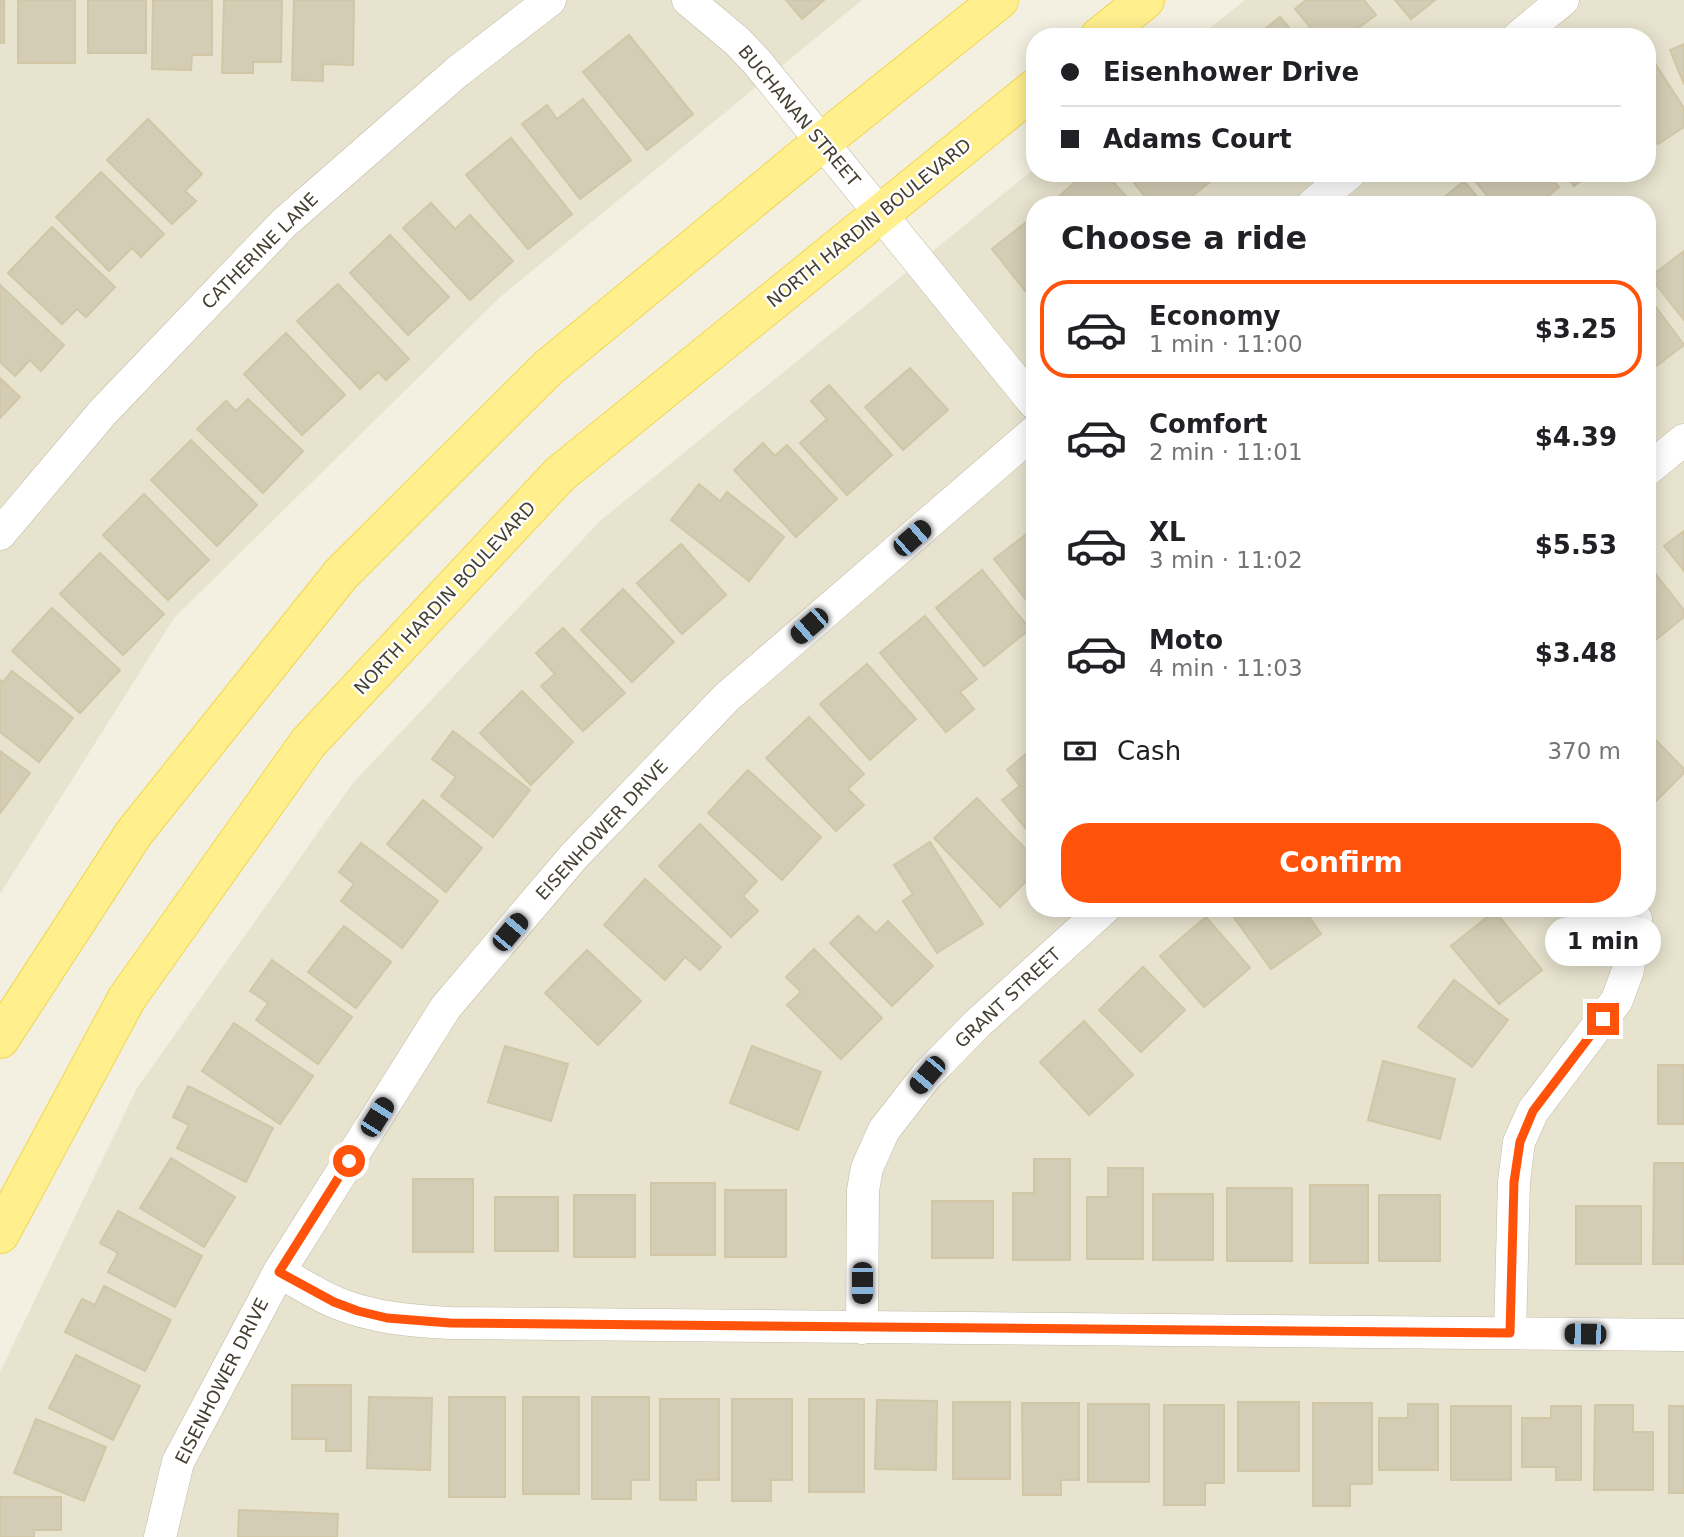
<!DOCTYPE html>
<html lang="en">
<head>
<meta charset="utf-8">
<style>
	body { margin:0; font-family:"DejaVu Sans",sans-serif; background:#f6f6f6; color:#202124; height:100vh; display:flex; flex-direction:column; font-size:26px; white-space:nowrap }
	* { box-sizing:border-box; margin:0 }
	p { font-size:23px; color:#757577 }
	.icon { flex:none; width:38px; height:38px; fill:none; stroke:currentColor; stroke-width:2; stroke-linecap:round; stroke-linejoin:round }
	.map { position:relative; flex:1; overflow:hidden }
	.side { position:absolute; left:1026px; top:196px; width:630px; height:721px; display:flex; flex-direction:column; background:#fff; border-radius:28px; box-shadow:0 4px 18px #0003 }
	.side>* { flex:none }
	.guide { position:absolute; left:1026px; top:28px; width:630px; height:154px; border-radius:28px; box-shadow:0 4px 18px #0003; display:grid; align-content:center; height:154px; padding:0 35px; background:#fff }
	.end { position:absolute; width:32px; height:32px; margin:-16px; border:9px solid #ff530b; background:#fff; box-shadow:0 0 0 4px #fff }
	.from { border-radius:50% }
	.bubble { position:absolute; height:49px; border-radius:24px; background:#fff; box-shadow:0 4px 18px #0003; font-size:23px; font-weight:800; line-height:49px; text-align:center }
	.car { position:absolute; width:21px; height:42px; margin:-21px -10px; border-radius:9px; box-shadow:0 0 5px 2px #0007; background:linear-gradient(#222 24%,#8ab4d8 0 40%,#222 0 76%,#8ab4d8 0 86%,#222 0) }
	.guide b { display:flex; align-items:center; gap:24px; height:66px; font-size:26px }
	.guide b+b { border-top:2px solid #e0e0e0 }
	.guide i { width:18px; height:18px; background:#202124 }
	ul { padding:0; list-style:none }
	li { display:flex; align-items:center; gap:21px; height:98px; margin:0 14px 10px; padding:0 21px; border:4px solid transparent; border-radius:28px }
	li div { flex:1 }
	li b { display:block; font-size:26px }
	li em { font-style:normal; font-weight:800 }
	li.on { border-color:#ff530b }
	li>.icon { width:63px; height:63px; stroke-width:1.5 }
	h2 { padding:0 35px; font-size:32px; line-height:84px }
	.pay { display:flex; align-items:center; gap:18px; height:77px; padding:0 35px; font-size:26px }
	.pay p { margin-inline-start:auto }
	.action { display:flex; gap:14px; margin-top:auto; padding:14px 35px }
	.action a { flex:1; height:80px; border-radius:28px; background:#ff530b; color:#fff; font-size:28px; font-weight:800; line-height:80px; text-align:center }
	.map>svg:first-child { display:block }
	.residential { fill:#e7e3ce; fill-rule:evenodd }
	.building { fill:#d4cdb5; stroke:#d1c7a7; stroke-width:2 }
	.lines { fill:none; stroke-linecap:round; stroke-linejoin:round }
	.minor-casing { stroke:#c1bca5; stroke-width:33 }
	.major-casing { stroke:#f1d751; stroke-width:40 }
	.minor { stroke:#fff; stroke-width:32 }
	.major { stroke:#ffef8d; stroke-width:38 }
	.route { stroke:#ff530b; stroke-width:9 }
	.labels { text-anchor:middle; stroke-width:5; stroke-linejoin:round; paint-order:stroke }
	.street-label { font-size:18px; fill:#443f31; stroke:#fff }
</style>
</head>
<body>
<div class="map">
<svg width="1684" height="1537" viewBox="0 0 1684 1537">
	<rect width="100%" height="100%" fill="#f3f0e1"/>
	<g class="residential">
		<polygon points="0,0 862,0 499,298 174,618 0,894"/>
		<path d="M 1245,0 L 1684,0 L 1684,1537 L 0,1537 L 0,1372 L 137,1088 L 353,783 L 601,520 L 1034,169 L 1034,173 L 1647,173 L 1647,37 L 1199,37 ZM 1034,205 L 1647,205 L 1647,908 L 1034,908 Z"/>
	</g>
	<g class="building">
		<rect x="0" y="0" width="4" height="43"/>
		<rect x="18" y="0" width="57" height="63"/>
		<rect x="88" y="0" width="58" height="53"/>
		<polygon points="153,0 212,0 212,55 192,55 191,70 152,69"/>
		<polygon points="224,0 282,0 281,62 253,62 253,73 222,73"/>
		<polygon points="294,0 354,0 353,65 323,64 323,81 292,80"/>
		<polygon points="786,0 824,0 802,19"/>
		<polygon points="1306,0 1364,0 1376,15 1358,28 1364,37 1318,37 1295,9"/>
		<polygon points="1395,0 1435,0 1411,19"/>
		<polygon points="1280,17 1297,37 1255,37"/>
		<polygon points="629,35 693,114 647,150 583,72"/>
		<polygon points="1684,44 1684,84 1670,50"/>
		<polygon points="1647,51 1684,108 1684,127 1658,144 1649,130 1647,131"/>
		<polygon points="583,99 631,160 580,199 522,124 547,105 557,119"/>
		<polygon points="148,119 202,174 185,191 196,201 172,224 107,160"/>
		<polygon points="511,138 572,214 528,249 466,175"/>
		<polygon points="101,172 164,234 141,257 132,248 109,271 56,217"/>
		<polygon points="1085,173 1105,173 1134,205 1055,205 1053,202"/>
		<polygon points="1126,173 1205,173 1211,181 1181,205 1152,205"/>
		<polygon points="1472,173 1547,173 1559,187 1537,205 1495,205 1470,175"/>
		<polygon points="1563,173 1590,173 1574,186"/>
		<polygon points="1464,181 1484,205 1435,205"/>
		<polygon points="431,203 455,229 470,215 513,261 470,300 403,228"/>
		<polygon points="1034,216 1034,302 992,249"/>
		<polygon points="52,227 115,287 86,317 77,309 62,324 8,273"/>
		<polygon points="390,235 449,297 408,335 350,273"/>
		<polygon points="1684,251 1684,320 1650,277"/>
		<polygon points="338,284 409,359 386,380 378,372 360,389 297,321"/>
		<polygon points="0,285 64,345 41,371 30,360 15,376 0,362"/>
		<polygon points="1647,295 1684,345 1647,373"/>
		<polygon points="286,333 345,395 302,435 244,374"/>
		<polygon points="910,368 948,410 903,450 865,407"/>
		<polygon points="0,378 20,397 0,418"/>
		<polygon points="829,385 892,455 847,495 800,443 827,419 811,401"/>
		<polygon points="248,399 303,451 263,493 197,429 226,401 236,411"/>
		<polygon points="191,440 257,505 217,546 151,480"/>
		<polygon points="763,443 775,456 787,445 837,499 796,537 734,470"/>
		<polygon points="699,484 720,501 727,492 784,537 749,581 671,520"/>
		<polygon points="144,494 209,560 168,600 103,535"/>
		<polygon points="1034,528 1034,610 994,559"/>
		<polygon points="1684,531 1684,571 1664,546"/>
		<polygon points="681,544 726,595 682,634 637,583"/>
		<polygon points="100,553 164,614 123,655 60,594"/>
		<polygon points="1647,563 1684,610 1684,617 1647,647"/>
		<polygon points="982,570 1030,629 984,666 936,608"/>
		<polygon points="623,589 674,642 632,682 581,630"/>
		<polygon points="52,608 120,670 80,713 12,651"/>
		<polygon points="925,616 977,679 960,692 974,709 946,732 880,653"/>
		<polygon points="563,628 625,693 583,731 541,686 555,674 536,653"/>
		<polygon points="867,664 916,719 870,760 820,704"/>
		<polygon points="12,671 73,718 39,762 0,732 0,680 3,682"/>
		<polygon points="522,691 573,742 531,785 480,733"/>
		<polygon points="809,717 864,774 848,789 864,805 836,831 766,758"/>
		<polygon points="453,731 530,790 493,837 441,796 456,777 432,759"/>
		<polygon points="1647,731 1684,769 1684,773 1647,810"/>
		<polygon points="1034,747 1034,838 1002,800 1020,786 1007,770"/>
		<polygon points="0,751 30,773 0,813"/>
		<polygon points="748,770 821,837 782,880 708,813"/>
		<polygon points="977,798 1034,858 1034,874 1000,907 934,838"/>
		<polygon points="423,800 482,848 446,892 387,844"/>
		<polygon points="700,824 757,881 743,896 758,911 731,937 659,866"/>
		<polygon points="930,842 983,924 937,953 903,901 913,894 894,865"/>
		<polygon points="361,843 438,901 402,948 341,901 354,884 339,872"/>
		<polygon points="645,879 721,947 700,970 685,957 665,980 604,925"/>
		<polygon points="1303,908 1321,934 1271,969 1228,909"/>
		<polygon points="1495,911 1542,970 1499,1004 1451,946"/>
		<polygon points="858,916 876,933 888,921 933,966 892,1006 830,943"/>
		<polygon points="1206,917 1250,968 1204,1007 1160,956"/>
		<polygon points="344,926 391,962 356,1008 308,972"/>
		<polygon points="814,949 882,1018 841,1059 787,1005 801,992 786,977"/>
		<polygon points="587,950 641,1001 598,1045 545,993"/>
		<polygon points="272,960 352,1017 318,1064 256,1020 268,1003 250,991"/>
		<polygon points="1143,967 1185,1010 1141,1052 1099,1010"/>
		<polygon points="1454,980 1508,1020 1472,1067 1418,1027"/>
		<polygon points="1084,1021 1133,1075 1089,1115 1040,1062"/>
		<polygon points="234,1023 313,1076 280,1124 202,1071"/>
		<polygon points="505,1046 568,1064 551,1121 488,1102"/>
		<polygon points="752,1046 821,1072 798,1130 730,1103"/>
		<polygon points="1383,1061 1455,1079 1440,1139 1368,1120"/>
		<rect x="1658" y="1065" width="26" height="59"/>
		<polygon points="188,1086 273,1128 246,1182 177,1148 189,1125 173,1117"/>
		<polygon points="171,1158 235,1197 204,1247 140,1208"/>
		<polygon points="1034,1159 1070,1159 1070,1260 1013,1260 1013,1193 1034,1193"/>
		<polygon points="1654,1163 1684,1163 1684,1264 1653,1264"/>
		<polygon points="1108,1168 1143,1168 1143,1259 1087,1259 1087,1197 1108,1197"/>
		<rect x="413" y="1179" width="60" height="73"/>
		<rect x="651" y="1183" width="64" height="72"/>
		<rect x="1310" y="1185" width="58" height="78"/>
		<rect x="1227" y="1188" width="65" height="73"/>
		<rect x="725" y="1190" width="61" height="67"/>
		<rect x="1153" y="1194" width="60" height="66"/>
		<rect x="574" y="1195" width="61" height="62"/>
		<rect x="1379" y="1195" width="61" height="66"/>
		<rect x="495" y="1197" width="63" height="54"/>
		<rect x="932" y="1201" width="61" height="57"/>
		<rect x="1576" y="1206" width="65" height="58"/>
		<polygon points="118,1211 202,1256 175,1307 108,1272 118,1253 100,1243"/>
		<polygon points="104,1286 171,1320 145,1371 65,1332 82,1299 95,1305"/>
		<polygon points="76,1355 140,1386 113,1440 49,1408"/>
		<polygon points="292,1385 351,1385 351,1451 326,1451 326,1439 292,1439"/>
		<polygon points="369,1397 432,1398 430,1470 367,1468"/>
		<rect x="449" y="1397" width="56" height="100"/>
		<rect x="523" y="1397" width="56" height="97"/>
		<polygon points="592,1397 649,1397 649,1480 631,1480 631,1499 592,1499"/>
		<polygon points="660,1399 719,1399 719,1480 696,1480 696,1500 660,1500"/>
		<polygon points="732,1399 792,1399 792,1480 771,1480 771,1501 732,1501"/>
		<rect x="809" y="1399" width="55" height="93"/>
		<polygon points="877,1400 937,1401 936,1470 875,1469"/>
		<rect x="953" y="1402" width="57" height="77"/>
		<rect x="1238" y="1402" width="61" height="69"/>
		<polygon points="1022,1403 1079,1403 1079,1480 1061,1480 1061,1495 1023,1495"/>
		<polygon points="1313,1403 1372,1403 1372,1484 1350,1484 1350,1506 1313,1506"/>
		<rect x="1088" y="1404" width="61" height="78"/>
		<polygon points="1408,1404 1438,1404 1438,1470 1379,1470 1379,1418 1408,1418"/>
		<polygon points="1164,1405 1224,1405 1224,1483 1205,1483 1205,1505 1164,1505"/>
		<polygon points="1595,1405 1633,1405 1633,1432 1653,1432 1653,1490 1594,1490"/>
		<rect x="1451" y="1406" width="60" height="74"/>
		<polygon points="1551,1406 1581,1406 1581,1480 1556,1480 1556,1467 1522,1467 1522,1418 1551,1418"/>
		<rect x="1669" y="1406" width="15" height="87"/>
		<polygon points="36,1419 106,1447 84,1501 14,1473"/>
		<polygon points="0,1497 61,1497 61,1530 34,1530 34,1537 0,1537"/>
		<polygon points="239,1510 338,1514 337,1537 238,1537"/>
	</g>
	<g class="lines">
		<defs>
			<g id="minor">
				<polyline points="688,0 737,41 757,62 1034,403"/>
				<polyline points="1518,37 1563,0"/>
				<polyline points="1312,205 1350,173"/>
				<polyline points="1647,470 1684,440"/>
				<polyline points="0,534 103,412 284,223 457,72 550,0"/>
				<path d="M 279,1272 C 298,1282 317,1295 337,1303 C 374,1318 411,1321 450,1323 L 1684,1335"/>
				<polyline points="862,1328 863,1190 867,1168 884,1130 927,1075 978,1023 1105,908"/>
				<polyline points="1510,1333 1514,1182 1519,1142 1533,1111 1617,1000 1628,970 1636,919"/>
				<polyline points="160,1537 178,1462 279,1272 446,1007 574,856 727,697 1034,432"/>
			</g>
			<g id="major">
				<polyline points="1099,37 1145,0"/>
				<polyline points="0,1039 134,833 341,574 548,368 822,142 999,0"/>
				<polyline points="0,1234 127,998 308,743 560,474 1034,89"/>
			</g>
		</defs>
		<use href="#minor" class="minor-casing"/>
		<use href="#major" class="major-casing"/>
		<use href="#minor" class="minor"/>
		<use href="#major" class="major"/>
	</g>
	<g class="lines">
		<polyline class="route" points="349,1161 279,1272 334,1302 358,1311 387,1318 450,1323 1510,1333 1514,1182 1520,1142 1533,1111 1603,1019"/>
	</g>
	<g class="labels">
		<g class="street-label">
			<text transform="translate(799 116) rotate(50)" y="6">BUCHANAN STREET</text>
			<text transform="translate(869 223) rotate(-39)" y="6">NORTH HARDIN BOULEVARD</text>
			<text transform="translate(260 251) rotate(-45)" y="6">CATHERINE LANE</text>
			<text transform="translate(445 598) rotate(-47)" y="6">NORTH HARDIN BOULEVARD</text>
			<text transform="translate(602 830) rotate(-47)" y="6">EISENHOWER DRIVE</text>
			<text transform="translate(1008 998) rotate(-43)" y="6">GRANT STREET</text>
			<text transform="translate(222 1381) rotate(-63)" y="6">EISENHOWER DRIVE</text>
		</g>
	</g>
</svg>
<i class="end from" style="left:349px;top:1161px"></i>
<i class="end" style="left:1603px;top:1019px"></i>
<div class="bubble" style="left:1545px;top:917px;width:116px">1 min</div>
<i class="car" style="left:912px;top:538px;rotate:49deg"></i>
<i class="car" style="left:809px;top:626px;rotate:229deg"></i>
<i class="car" style="left:510px;top:932px;rotate:40deg"></i>
<i class="car" style="left:927px;top:1075px;rotate:220deg"></i>
<i class="car" style="left:377px;top:1117px;rotate:32deg"></i>
<i class="car" style="left:862px;top:1283px;rotate:180deg"></i>
<i class="car" style="left:1585px;top:1334px;rotate:271deg"></i>
<div class="guide">
<b><i class="from"></i>Eisenhower Drive</b>
<b><i></i>Adams Court</b>
</div>
<section class="side">
<h2>Choose a ride</h2>
<ul>
<li class="on"><svg class="icon" aria-label="car" viewBox="0 0 24 24"><path d="M5 17H2v-5l4-1 3-4h7l3 4 3 1v5h-3M9 17h6M6 11h13"/><circle cx="7" cy="17" r="2"/><circle cx="17" cy="17" r="2"/></svg><div><b>Economy</b><p>1 min · 11:00</p></div><em>$3.25</em></li>
<li><svg class="icon" aria-label="car" viewBox="0 0 24 24"><path d="M5 17H2v-5l4-1 3-4h7l3 4 3 1v5h-3M9 17h6M6 11h13"/><circle cx="7" cy="17" r="2"/><circle cx="17" cy="17" r="2"/></svg><div><b>Comfort</b><p>2 min · 11:01</p></div><em>$4.39</em></li>
<li><svg class="icon" aria-label="car" viewBox="0 0 24 24"><path d="M5 17H2v-5l4-1 3-4h7l3 4 3 1v5h-3M9 17h6M6 11h13"/><circle cx="7" cy="17" r="2"/><circle cx="17" cy="17" r="2"/></svg><div><b>XL</b><p>3 min · 11:02</p></div><em>$5.53</em></li>
<li><svg class="icon" aria-label="car" viewBox="0 0 24 24"><path d="M5 17H2v-5l4-1 3-4h7l3 4 3 1v5h-3M9 17h6M6 11h13"/><circle cx="7" cy="17" r="2"/><circle cx="17" cy="17" r="2"/></svg><div><b>Moto</b><p>4 min · 11:03</p></div><em>$3.48</em></li>
</ul>
<div class="pay"><svg class="icon" aria-label="cash" viewBox="0 0 24 24"><path d="M3 7h18v10H3z"/><circle cx="12" cy="12" r="2"/></svg>Cash<p>370 m</p></div>
<div class="action"><a>Confirm</a></div>
</section>
</div>
</body>
</html>
